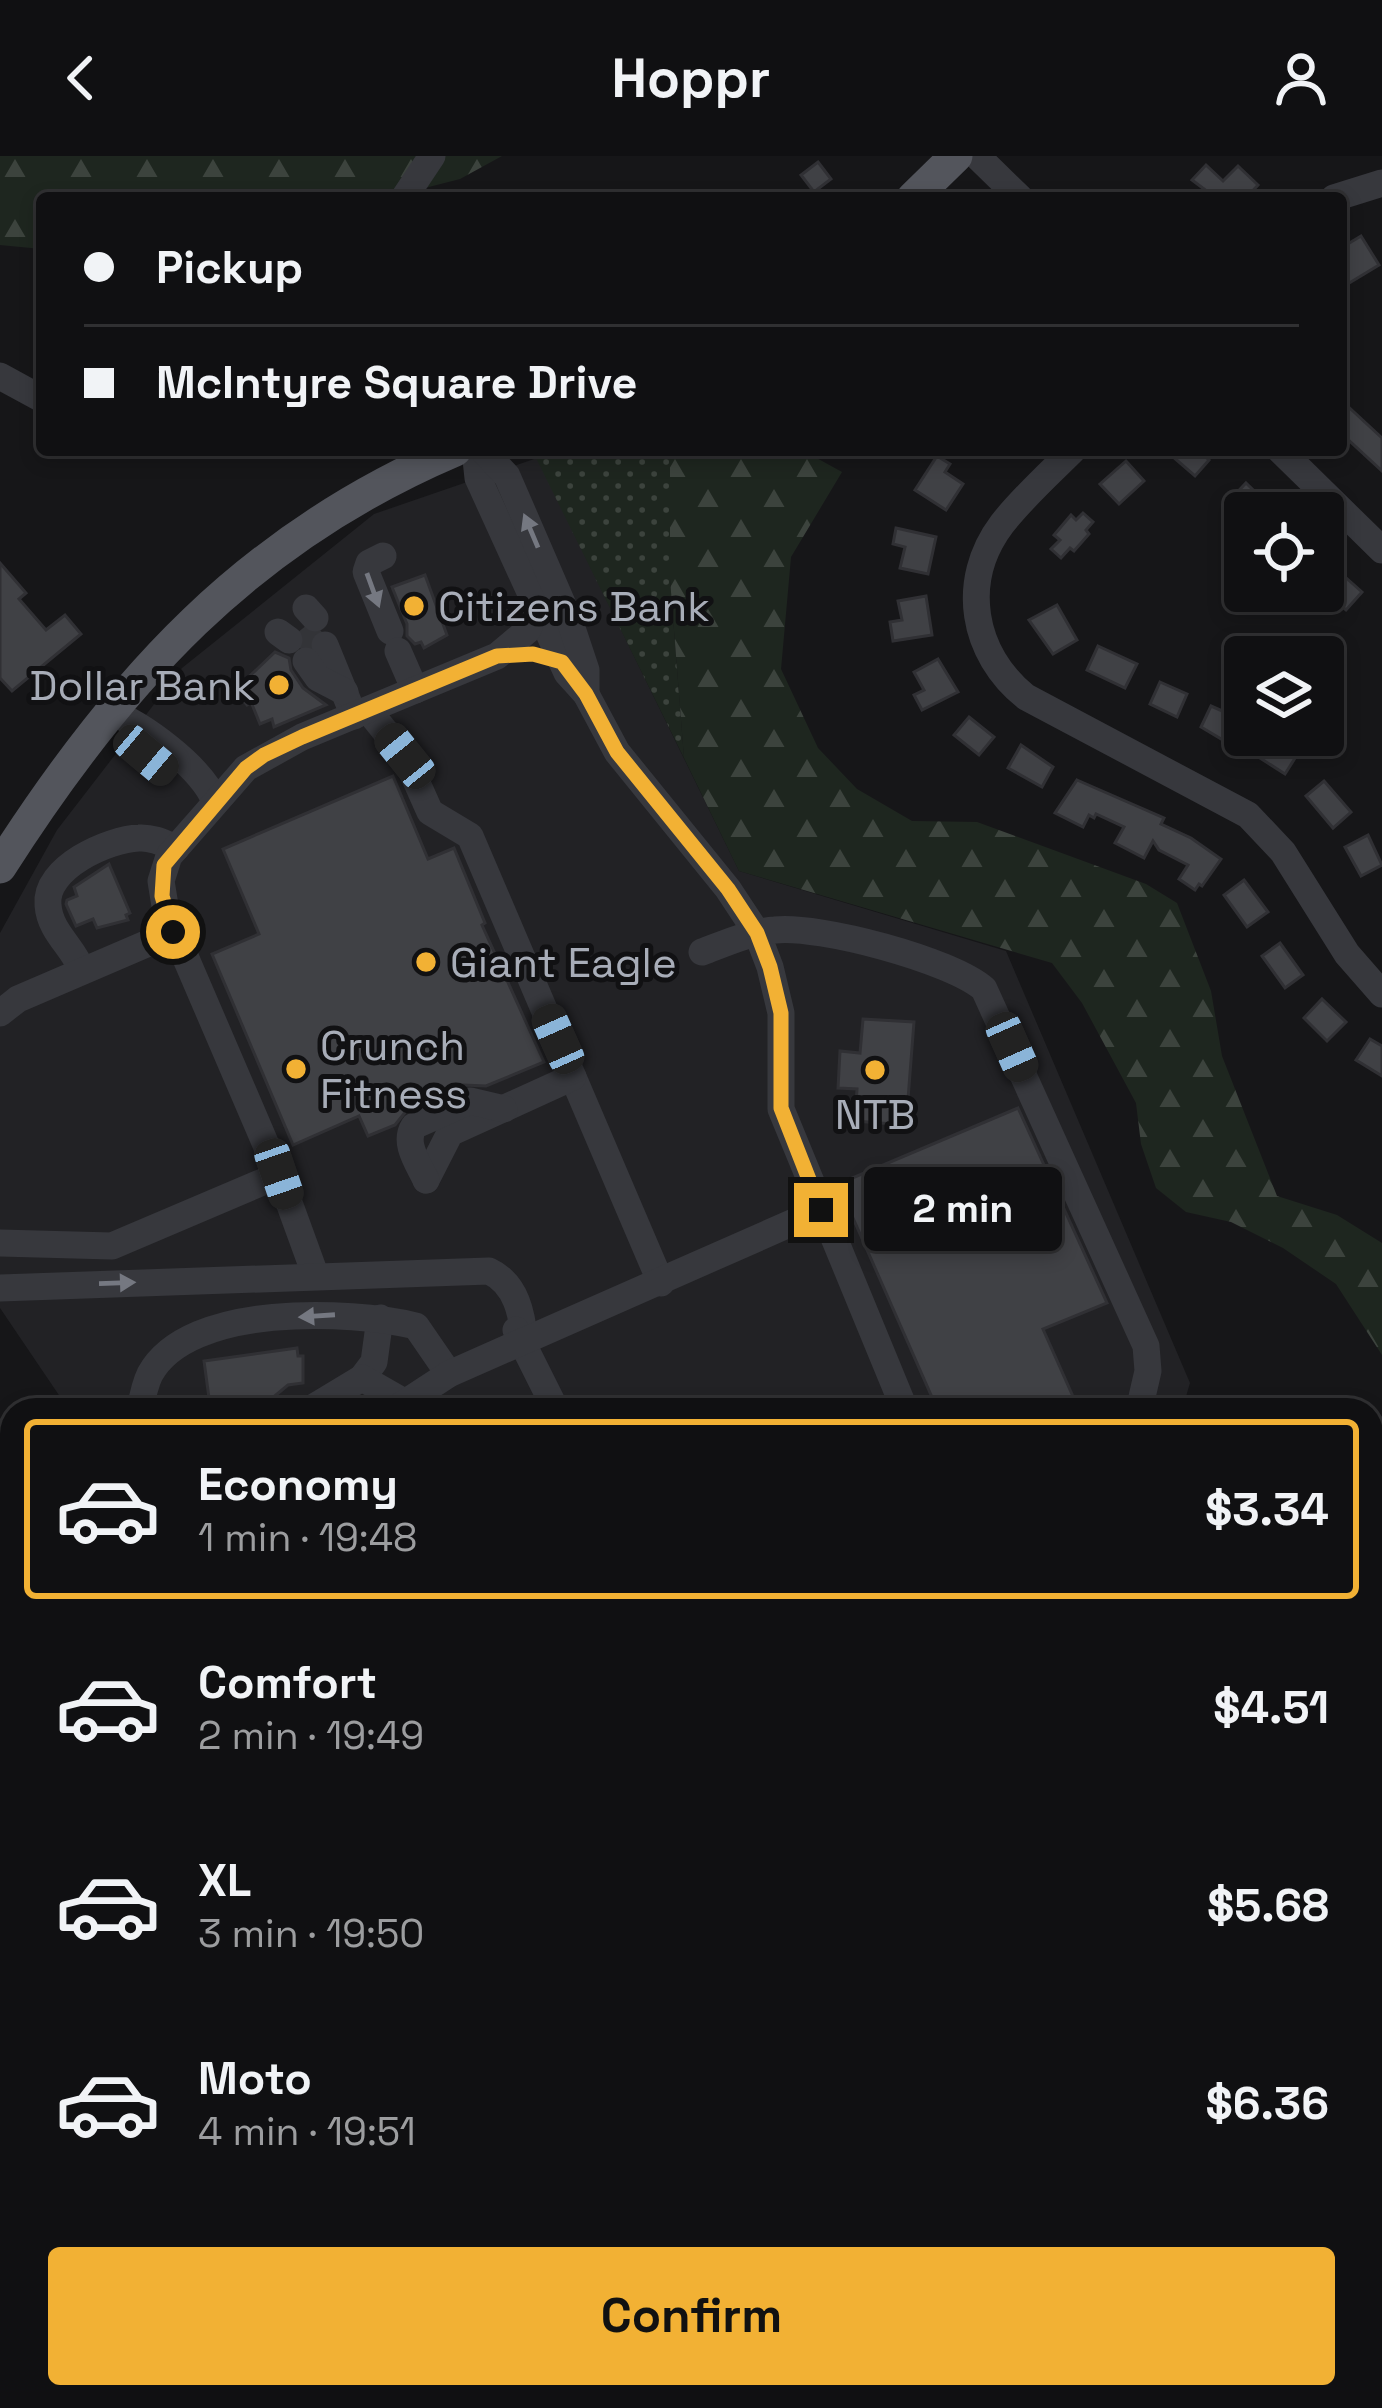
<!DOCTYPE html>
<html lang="en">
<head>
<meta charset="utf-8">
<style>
	body { margin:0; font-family:"Space Grotesk",sans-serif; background:#1e1e20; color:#f1f3f6; height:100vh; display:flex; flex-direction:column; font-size:45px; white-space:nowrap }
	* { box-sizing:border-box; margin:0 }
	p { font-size:39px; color:#9c9d9f }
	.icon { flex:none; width:66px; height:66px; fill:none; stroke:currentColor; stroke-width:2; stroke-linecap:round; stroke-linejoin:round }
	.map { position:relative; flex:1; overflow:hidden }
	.side { position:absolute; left:0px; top:1242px; width:1383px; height:1011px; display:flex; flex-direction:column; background:#101012; border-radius:36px 36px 0 0; box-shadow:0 6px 18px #0003,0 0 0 3px #303032 }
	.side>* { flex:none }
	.banner { position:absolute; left:36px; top:36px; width:1311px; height:264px; border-radius:12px; box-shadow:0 6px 18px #0003,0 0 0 3px #303032; display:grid; align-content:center; height:264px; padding:0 48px; background:#101012 }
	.tools { position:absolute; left:1224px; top:336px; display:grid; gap:24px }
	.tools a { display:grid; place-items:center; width:120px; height:120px; border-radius:12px; background:#101012; box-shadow:0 6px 18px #0003,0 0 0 3px #303032; font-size:60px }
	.end { position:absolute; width:54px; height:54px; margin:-27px; border:15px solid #f2b134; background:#111; box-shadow:0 0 0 6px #111 }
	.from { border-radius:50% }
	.bubble { position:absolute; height:84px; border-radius:12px; background:#101012; box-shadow:0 6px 18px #0003,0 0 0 3px #303032; font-size:39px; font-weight:800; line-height:84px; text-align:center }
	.car { position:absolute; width:36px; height:72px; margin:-36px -18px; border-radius:15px; box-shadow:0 0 9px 3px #0007; background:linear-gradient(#222 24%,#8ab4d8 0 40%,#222 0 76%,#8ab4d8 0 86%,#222 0) }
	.banner b { display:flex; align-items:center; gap:42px; height:114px; font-size:45px }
	.banner b+b { border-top:3px solid #303032 }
	.banner i { width:30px; height:30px; background:#f1f3f6 }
	ul { padding:21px 0 0; list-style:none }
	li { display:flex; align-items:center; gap:36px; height:180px; margin:0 24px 18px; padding:0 24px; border:6px solid transparent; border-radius:12px }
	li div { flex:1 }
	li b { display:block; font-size:45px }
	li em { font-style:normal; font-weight:800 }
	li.on { border-color:#f2b134 }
	li>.icon { width:108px; height:108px; stroke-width:1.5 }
	.primary-button { display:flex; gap:24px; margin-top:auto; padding:24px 48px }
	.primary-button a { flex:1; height:138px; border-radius:12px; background:#f2b134; color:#111; font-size:48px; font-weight:800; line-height:138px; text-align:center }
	header { display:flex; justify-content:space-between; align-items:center; height:156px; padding:0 48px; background:#101012; font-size:54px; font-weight:800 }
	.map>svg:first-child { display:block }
	.built { fill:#222225 }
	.grass { fill:url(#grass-dots) }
	.forest { fill:url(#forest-firs) }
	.building { fill:#404145; stroke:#303034; stroke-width:3 }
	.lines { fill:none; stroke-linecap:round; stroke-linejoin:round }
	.minor-tunnel { stroke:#333438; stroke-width:27; stroke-dasharray:27 14; stroke-linecap:butt }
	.minor { stroke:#37383d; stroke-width:27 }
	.major { stroke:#53555c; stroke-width:33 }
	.highway { stroke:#63666e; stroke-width:39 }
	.oneway { fill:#757881 }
	.route { stroke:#f2b134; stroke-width:15 }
	.poi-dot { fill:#f2b134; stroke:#111113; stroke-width:4.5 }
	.labels { text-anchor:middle; stroke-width:10; stroke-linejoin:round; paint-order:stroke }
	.poi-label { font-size:42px; fill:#a8adb8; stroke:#111113; text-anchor:start }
</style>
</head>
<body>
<header><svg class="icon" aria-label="back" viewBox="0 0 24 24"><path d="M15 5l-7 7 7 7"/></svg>Hoppr<svg class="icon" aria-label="person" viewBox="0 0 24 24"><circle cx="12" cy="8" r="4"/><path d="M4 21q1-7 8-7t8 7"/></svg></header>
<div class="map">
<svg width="1382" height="2252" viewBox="0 0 1382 2252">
	<defs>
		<pattern id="grass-dots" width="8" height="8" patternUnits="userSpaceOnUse" patternTransform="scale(3)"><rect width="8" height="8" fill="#1e261f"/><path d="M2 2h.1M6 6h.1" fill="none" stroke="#3c433d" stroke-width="1.8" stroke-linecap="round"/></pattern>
		<pattern id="forest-firs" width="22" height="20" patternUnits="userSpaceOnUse" patternTransform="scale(3)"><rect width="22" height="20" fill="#1e261f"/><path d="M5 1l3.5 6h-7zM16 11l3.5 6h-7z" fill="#3c433d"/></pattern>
	</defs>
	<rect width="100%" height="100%" fill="#161618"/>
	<g class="built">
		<polygon points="537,302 739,715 1006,795 1190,1227 1182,1254 69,1254 0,1152 0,777 57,674 182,512 374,358"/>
		<polygon points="0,1656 12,1689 12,2241 190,2241 182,2252 0,2252"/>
	</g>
	<polygon class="grass" points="532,294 670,294 670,423 684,602"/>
	<g class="forest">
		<polygon points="0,0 502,0 460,23 413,35 401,42 42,42 42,93 0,89"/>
		<polygon points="802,294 842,316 791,401 781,513 818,592 857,633 912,665 977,666 1146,728 1177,747 1211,835 1222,900 1277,1040 1337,1059 1382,1087 1382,1199 1336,1128 1283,1092 1231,1066 1186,1056 1156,1032 1141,988 1136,947 1082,847 1052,807 739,715 684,602 670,423 670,295"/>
		<polygon points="827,2241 999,2241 994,2252 820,2252"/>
	</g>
	<g class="building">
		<polygon points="818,6 831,23 814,36 801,19"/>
		<polygon points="1206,9 1223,25 1238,10 1258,29 1246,42 1216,42 1192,24"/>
		<polygon points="1361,80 1379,109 1346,129 1341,120 1341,92"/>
		<polygon points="1341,244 1382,282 1382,315 1341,277"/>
		<polygon points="1165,294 1198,294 1209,304 1195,320"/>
		<polygon points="937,300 950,308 945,316 963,328 946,354 915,334"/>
		<polygon points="1126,305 1144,325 1119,348 1100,328"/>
		<polygon points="1246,327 1277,357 1239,357 1228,346"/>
		<polygon points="1083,357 1093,366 1086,374 1089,378 1074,395 1070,392 1061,402 1051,393 1060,384 1054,379 1071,359 1076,364"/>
		<polygon points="896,372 936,381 928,418 900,412 905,391 893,388"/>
		<polygon points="0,407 26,437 19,443 46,474 65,459 81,478 12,535 0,522"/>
		<polygon points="1335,412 1362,436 1346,454 1323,434 1323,425"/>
		<polygon points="425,419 447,479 424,492 421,486 415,488 407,480 407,468 392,431"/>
		<polygon points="926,440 932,479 893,485 890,466 902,464 898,445"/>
		<polygon points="1057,449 1077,484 1053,498 1029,464"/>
		<polygon points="1098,490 1137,508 1125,532 1087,514"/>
		<polygon points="275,496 289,502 291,514 303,532 326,549 274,571 272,563 260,568 251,546 247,549 235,534"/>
		<polygon points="938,503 958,536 922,554 914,539 924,534 914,516"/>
		<polygon points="1160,526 1187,538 1177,561 1150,548"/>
		<polygon points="1211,550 1234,560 1232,565 1242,570 1233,590 1201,571"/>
		<polygon points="969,561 994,581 979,599 954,579"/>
		<polygon points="1271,584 1297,599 1285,618 1260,602"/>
		<polygon points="1021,589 1053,611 1042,631 1008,612"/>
		<polygon points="393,620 428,703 454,692 485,767 482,769 544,906 486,930 463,929 407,954 395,969 368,980 359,960 293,989 212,798 259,778 223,693"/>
		<polygon points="1077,624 1164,662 1161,668 1191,682 1221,703 1202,730 1199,728 1195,734 1179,723 1188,709 1159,694 1153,685 1144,702 1115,687 1124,671 1096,658 1094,662 1089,659 1083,671 1055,657"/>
		<polygon points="1324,625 1351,656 1333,672 1306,640"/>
		<polygon points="1368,679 1382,709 1361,720 1345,691"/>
		<polygon points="109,708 130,757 126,759 128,764 97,772 93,763 76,770 66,748 67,744 77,740 74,731"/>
		<polygon points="1244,724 1268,756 1247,771 1224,739"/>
		<polygon points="1280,787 1303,819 1285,832 1262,800"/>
		<polygon points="1322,843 1346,866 1327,885 1304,862"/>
		<polygon points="863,863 914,866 906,969 855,965 857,933 838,932 840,895 860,897"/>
		<polygon points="1370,883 1382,890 1382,920 1356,904"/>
		<polygon points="1018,952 1107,1147 1043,1173 1079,1254 951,1254 935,1248 838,1028"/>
		<polygon points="297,1192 298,1200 303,1200 303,1227 288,1229 258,1254 194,1254 209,1242 204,1205"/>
	</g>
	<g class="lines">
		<polyline class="minor-tunnel" points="302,473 319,494"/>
		<g class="minor">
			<polyline points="977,0 1020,42"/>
			<polyline points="404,42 432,0"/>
			<polyline points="1334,42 1382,27"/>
			<polyline points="0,220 42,243"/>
			<polyline points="475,294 478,322 567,517 586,538 617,596 728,733 757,777 770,811 781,857 781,953 905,1254"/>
			<polyline points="483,294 507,320 569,463 586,514 586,538"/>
			<path d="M 1073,294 C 1049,318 1023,341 1002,368 C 959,425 972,498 1026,541 L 1248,659 L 1283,696 L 1347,798 L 1382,838"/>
			<polyline points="1280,294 1382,394"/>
			<polyline points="383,400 369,407 366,416 390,475"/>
			<polyline points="306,452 315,462"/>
			<polyline points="278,476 289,484"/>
			<polyline points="325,489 354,560"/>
			<polyline points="398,495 415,534"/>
			<polyline points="306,505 318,522 345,536"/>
			<polyline points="368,554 405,600 430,656 470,680 661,1127"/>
			<path d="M 108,555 C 143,568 201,611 215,645"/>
			<path d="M 702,796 C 726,787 750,776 775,774 C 819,769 951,804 984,833 L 1146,1190 L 1148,1215 L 1139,1254"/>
			<path d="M 82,815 C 74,791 50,777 48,749 C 44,712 108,683 139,682 C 152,681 164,687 176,692"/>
			<polyline points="0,857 18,843 174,776"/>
			<polyline points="426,1024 450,977 573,921"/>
			<path d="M 426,1024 C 418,1007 403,987 414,970 L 470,945 L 504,953"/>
			<polyline points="0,1087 112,1090 279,1019"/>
			<polyline points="315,1118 279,1019 166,756 161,725 169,700 246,612 302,581 497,500 528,474 536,452"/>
			<path d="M 0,1132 L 489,1115 C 517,1128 522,1159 525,1186"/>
			<polyline points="516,1174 556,1254"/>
			<polyline points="362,1222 374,1206 380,1162"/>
			<path d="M 140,1254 C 142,1243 145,1228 150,1218 C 189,1147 350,1154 416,1170 L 449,1218"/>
			<polyline points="309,1254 362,1222 404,1246"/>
			<polyline points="394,1254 449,1218 821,1054"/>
			<polyline points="1371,1729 1382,1724"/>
			<polyline points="1371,1877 1382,1879"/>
			<polyline points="0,1929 12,1963"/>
			<polyline points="1371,1938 1382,1951"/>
			<polyline points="113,2241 116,2252"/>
			<polyline points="361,2241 373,2252"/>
			<polyline points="602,2241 608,2252"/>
			<polyline points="1178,2241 1180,2252"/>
			<polyline points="1321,2241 1330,2252"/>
			<polyline points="270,2252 306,2243 338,2252"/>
			<polyline points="803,2252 810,2241"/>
		</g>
		<g class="major">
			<polyline points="913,42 956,0"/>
			<path d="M 0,711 C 119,524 248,382 455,294"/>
		</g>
		<g class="highway">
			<polyline points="0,1354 12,1393"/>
			<polyline points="0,1484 12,1513"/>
			<polyline points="0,1584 12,1616"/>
			<polyline points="229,2241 233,2252"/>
			<polyline points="269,2241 273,2252"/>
		</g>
	</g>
	<defs><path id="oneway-solid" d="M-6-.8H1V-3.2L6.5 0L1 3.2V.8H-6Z" transform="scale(3)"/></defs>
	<g class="oneway">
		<use href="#oneway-solid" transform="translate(531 375) rotate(-113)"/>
		<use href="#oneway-solid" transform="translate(373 434) rotate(70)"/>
		<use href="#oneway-solid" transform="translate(117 1127) rotate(-2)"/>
		<use href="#oneway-solid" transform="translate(317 1160) rotate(176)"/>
	</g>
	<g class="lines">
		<polyline class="route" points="173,776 162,740 164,709 246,612 264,599 302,581 497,500 533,498 562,506 586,538 617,596 728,733 757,777 770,811 781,857 781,952 821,1054"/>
	</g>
	<g class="poi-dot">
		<circle cx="414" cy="450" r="12"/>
		<circle cx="279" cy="529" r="12"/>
		<circle cx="426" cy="806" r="12"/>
		<circle cx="296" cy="913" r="12"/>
		<circle cx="875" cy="914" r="12"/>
	</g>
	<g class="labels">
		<g class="poi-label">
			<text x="438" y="465">Citizens Bank</text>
			<text x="255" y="544" text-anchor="end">Dollar Bank</text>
			<text x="450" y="821">Giant Eagle</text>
			<text x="320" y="904">Crunch<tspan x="320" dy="48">Fitness</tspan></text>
			<text x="875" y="973" text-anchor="middle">NTB</text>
		</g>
	</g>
</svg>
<div class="tools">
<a><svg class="icon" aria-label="locate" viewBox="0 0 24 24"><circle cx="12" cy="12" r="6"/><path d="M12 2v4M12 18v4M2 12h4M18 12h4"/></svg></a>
<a><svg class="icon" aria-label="layers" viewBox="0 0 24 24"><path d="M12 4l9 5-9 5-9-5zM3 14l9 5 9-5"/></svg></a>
</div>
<i class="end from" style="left:173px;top:776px"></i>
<i class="end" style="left:821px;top:1054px"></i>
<div class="bubble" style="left:864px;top:1011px;width:198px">2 min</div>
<i class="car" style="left:146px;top:599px;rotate:130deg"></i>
<i class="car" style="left:405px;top:600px;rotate:321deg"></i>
<i class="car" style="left:558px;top:883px;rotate:336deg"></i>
<i class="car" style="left:1012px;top:891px;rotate:156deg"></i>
<i class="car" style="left:279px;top:1018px;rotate:161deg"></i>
<div class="banner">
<b><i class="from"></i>Pickup</b>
<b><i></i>McIntyre Square Drive</b>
</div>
<section class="side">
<ul>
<li class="on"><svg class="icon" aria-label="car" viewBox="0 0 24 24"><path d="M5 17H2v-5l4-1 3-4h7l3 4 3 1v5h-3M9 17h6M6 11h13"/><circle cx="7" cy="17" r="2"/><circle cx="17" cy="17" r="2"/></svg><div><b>Economy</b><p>1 min · 19:48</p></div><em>$3.34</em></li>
<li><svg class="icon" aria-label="car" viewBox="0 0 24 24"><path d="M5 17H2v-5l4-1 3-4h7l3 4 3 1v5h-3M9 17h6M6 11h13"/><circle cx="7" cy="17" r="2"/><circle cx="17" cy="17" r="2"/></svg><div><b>Comfort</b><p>2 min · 19:49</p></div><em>$4.51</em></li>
<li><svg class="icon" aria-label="car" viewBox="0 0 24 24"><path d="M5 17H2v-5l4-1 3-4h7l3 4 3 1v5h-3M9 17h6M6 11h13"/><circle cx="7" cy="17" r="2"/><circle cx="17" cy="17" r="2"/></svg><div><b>XL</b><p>3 min · 19:50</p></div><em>$5.68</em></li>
<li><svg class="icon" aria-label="car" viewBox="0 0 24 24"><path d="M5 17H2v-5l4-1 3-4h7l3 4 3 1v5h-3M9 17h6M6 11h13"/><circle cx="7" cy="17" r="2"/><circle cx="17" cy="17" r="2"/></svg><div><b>Moto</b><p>4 min · 19:51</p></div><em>$6.36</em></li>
</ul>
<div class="primary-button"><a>Confirm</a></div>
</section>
</div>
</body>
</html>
